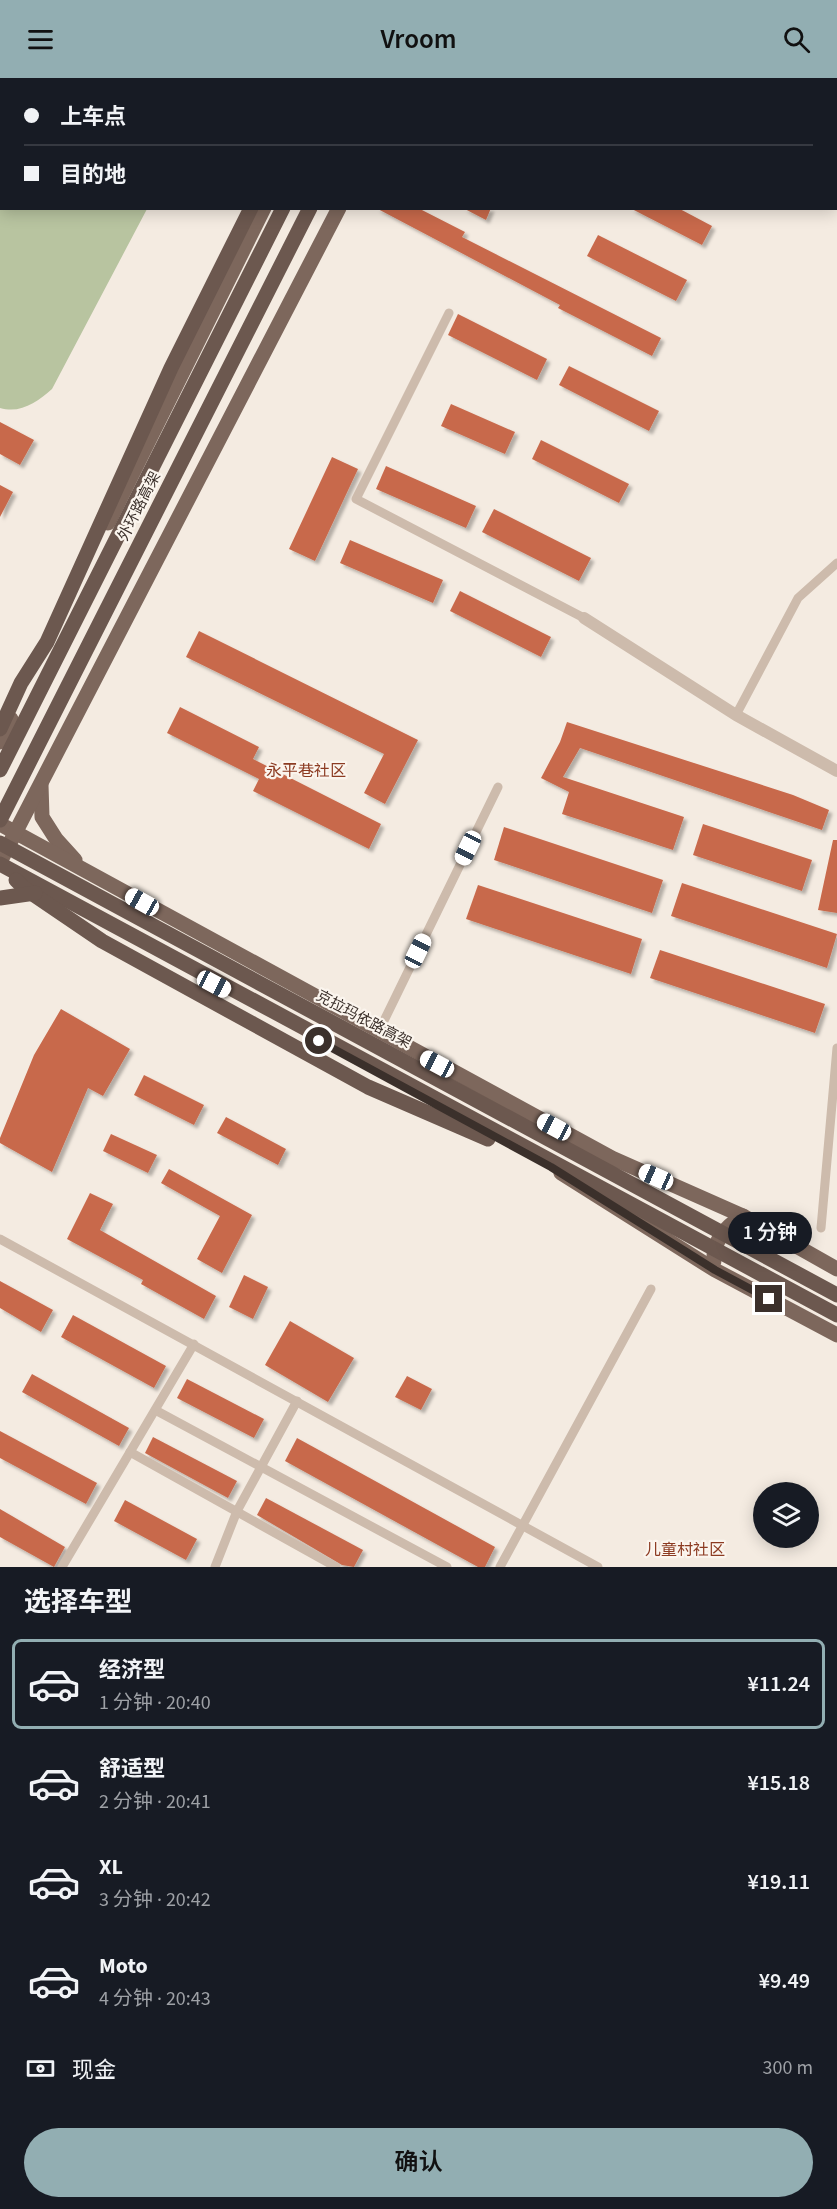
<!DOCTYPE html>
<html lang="zh">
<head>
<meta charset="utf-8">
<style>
	body { margin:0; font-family:"Source Sans 3","Noto Sans SC",sans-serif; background:#242831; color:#f1f3f6; height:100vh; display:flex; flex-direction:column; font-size:22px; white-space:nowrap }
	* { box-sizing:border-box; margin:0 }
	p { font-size:20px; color:#9ea1a6 }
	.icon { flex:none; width:33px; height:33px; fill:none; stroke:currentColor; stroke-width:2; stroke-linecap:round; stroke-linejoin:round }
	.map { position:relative; height:1489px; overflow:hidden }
	.sheet { display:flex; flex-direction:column; background:#171b24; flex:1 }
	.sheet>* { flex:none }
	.guide { position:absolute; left:0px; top:0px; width:837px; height:132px; box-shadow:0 3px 15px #0003; display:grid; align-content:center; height:132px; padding:0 24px; background:#171b24 }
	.tools { position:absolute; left:753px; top:1404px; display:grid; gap:12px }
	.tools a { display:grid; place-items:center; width:66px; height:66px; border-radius:50%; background:#171b24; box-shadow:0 3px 15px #0003; font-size:30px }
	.end { position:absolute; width:27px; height:27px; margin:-14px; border:8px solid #3b302b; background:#fff; box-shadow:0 0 0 3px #fff }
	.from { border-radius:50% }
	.bubble { position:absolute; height:42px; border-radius:21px; background:#171b24; box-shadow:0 3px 15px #0003; font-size:20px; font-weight:600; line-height:42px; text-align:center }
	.car { position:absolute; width:18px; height:36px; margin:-18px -9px; border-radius:8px; box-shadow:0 0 4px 2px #0007; background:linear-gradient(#fff 24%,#345 0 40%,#fff 0 76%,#345 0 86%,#fff 0) }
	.guide b { display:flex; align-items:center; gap:21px; height:57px; font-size:22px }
	.guide b+b { border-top:2px solid #363941 }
	.guide i { width:15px; height:15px; background:#f1f3f6 }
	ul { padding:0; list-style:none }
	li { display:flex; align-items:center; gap:18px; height:90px; margin:0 12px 9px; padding:0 12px; border:3px solid transparent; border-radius:9px }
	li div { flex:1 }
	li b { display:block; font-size:22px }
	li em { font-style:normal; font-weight:600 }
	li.on { border-color:#92aeb2 }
	li>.icon { width:54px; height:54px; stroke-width:1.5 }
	h2 { padding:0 24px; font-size:27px; line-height:72px }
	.pay { display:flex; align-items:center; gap:15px; height:66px; padding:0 24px; font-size:22px }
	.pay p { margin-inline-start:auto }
	.primary-button { display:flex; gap:12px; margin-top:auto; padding:12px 24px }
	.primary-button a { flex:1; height:69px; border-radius:36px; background:#92aeb2; color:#111; font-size:24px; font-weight:600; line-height:69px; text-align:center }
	header { display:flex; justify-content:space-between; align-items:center; height:78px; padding:0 24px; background:#92aeb2; color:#111; font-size:27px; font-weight:600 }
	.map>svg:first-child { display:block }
	.green { fill:#b8c4a0 }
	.building { fill:#c8694b; filter:url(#shadow) }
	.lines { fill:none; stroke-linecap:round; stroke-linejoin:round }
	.minor { stroke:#cdbbac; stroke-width:9 }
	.tertiary { stroke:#cdbbac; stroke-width:12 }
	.primary { stroke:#7d675c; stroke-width:15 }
	.trunk { stroke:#6c584f; stroke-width:15 }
	.route { stroke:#3b302b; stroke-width:8 }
	.labels { text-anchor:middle; stroke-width:4.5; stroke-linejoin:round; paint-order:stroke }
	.street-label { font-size:15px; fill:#3b302b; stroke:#fbf5ee }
	.neighbourhood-label { font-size:16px; fill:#8c3b22; stroke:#fbf5ee }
</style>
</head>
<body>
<header><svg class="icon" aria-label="menu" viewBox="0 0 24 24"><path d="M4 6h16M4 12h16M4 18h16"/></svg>Vroom<svg class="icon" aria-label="search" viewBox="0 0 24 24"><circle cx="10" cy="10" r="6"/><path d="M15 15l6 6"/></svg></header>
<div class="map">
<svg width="837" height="1489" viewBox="0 0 837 1489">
	<defs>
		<filter id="shadow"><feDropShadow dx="3.5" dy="3.5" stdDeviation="1.5" flood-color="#0004"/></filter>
	</defs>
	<rect width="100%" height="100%" fill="#f4ebe1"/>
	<path class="green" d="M 0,0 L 146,1 L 2,2 L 2,130 L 147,131 L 52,311 C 37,324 21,336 0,330 Z"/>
	<g class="building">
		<polygon points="376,130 418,130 465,154 462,159 661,260 652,278 558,230 560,227"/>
		<polygon points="463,130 491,130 486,142"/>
		<polygon points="630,130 678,130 712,148 702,167"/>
		<polygon points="598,157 687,202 676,223 587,178"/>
		<polygon points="458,236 547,281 537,302 448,257"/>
		<polygon points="569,288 659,333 649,353 559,307"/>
		<polygon points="451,326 515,354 505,376 441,348"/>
		<polygon points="0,344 34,362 20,387 0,376"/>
		<polygon points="541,362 629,406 619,425 532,381"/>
		<polygon points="332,379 358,391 315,483 289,471"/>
		<polygon points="386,388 476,428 466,450 376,411"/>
		<polygon points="0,407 13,414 0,439"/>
		<polygon points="494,431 591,480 579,503 482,454"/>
		<polygon points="350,462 443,502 433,525 340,485"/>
		<polygon points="460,513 551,559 541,579 450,533"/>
		<polygon points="199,553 418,662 385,726 364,715 384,676 186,579"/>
		<polygon points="180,629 259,669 253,681 381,746 369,771 253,713 259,701 167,655"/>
		<polygon points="567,644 793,717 829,732 822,752 580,670 563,699 684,739 673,772 562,736 569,714 541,700 560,664"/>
		<polygon points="703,746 812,782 802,813 693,777"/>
		<polygon points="504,749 663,802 652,835 494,782"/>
		<polygon points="833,762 837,762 837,835 818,832"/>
		<polygon points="682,805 837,856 827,890 671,838"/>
		<polygon points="478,807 642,861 631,896 466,841"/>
		<polygon points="660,872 825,926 815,955 650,900"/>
		<polygon points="61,931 130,971 103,1018 88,1010 52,1094 0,1065 0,1060 34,977"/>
		<polygon points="144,997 204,1027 194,1047 134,1017"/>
		<polygon points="226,1039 286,1071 278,1087 217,1055"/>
		<polygon points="111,1056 157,1077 148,1095 103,1073"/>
		<polygon points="169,1091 252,1137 222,1195 197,1181 220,1138 161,1105"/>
		<polygon points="90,1115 113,1126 100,1152 216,1218 204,1241 141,1206 143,1202 67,1161"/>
		<polygon points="244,1197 268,1209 253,1241 229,1229"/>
		<polygon points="0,1203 53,1232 41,1254 0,1230"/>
		<polygon points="73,1237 166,1288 154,1310 61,1259"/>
		<polygon points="290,1243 354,1280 328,1324 265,1287"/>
		<polygon points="32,1296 129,1350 119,1368 22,1314"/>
		<polygon points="407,1298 432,1311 421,1332 395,1319"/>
		<polygon points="187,1301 264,1341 254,1360 177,1320"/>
		<polygon points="0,1353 97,1405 86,1426 0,1380"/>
		<polygon points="153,1359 237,1403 228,1420 145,1375"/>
		<polygon points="297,1360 495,1469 485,1489 478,1489 285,1383"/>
		<polygon points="266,1420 363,1472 354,1489 342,1487 257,1437"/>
		<polygon points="125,1422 197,1461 186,1482 114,1443"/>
		<polygon points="0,1431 65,1469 54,1489 0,1459"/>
	</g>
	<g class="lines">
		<g class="minor">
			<polyline points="449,235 356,421 584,540"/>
			<polyline points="736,637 798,520 837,485"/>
			<polyline points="378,955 498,709"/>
			<polyline points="821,1150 837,970"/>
			<polyline points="0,1161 598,1489"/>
			<polyline points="157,1333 447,1489"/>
			<polyline points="130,1374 336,1489"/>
			<polyline points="62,1489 194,1266"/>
			<polyline points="215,1489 237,1433 297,1323"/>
			<polyline points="500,1489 651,1211"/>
		</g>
		<polyline class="tertiary" points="584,540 736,637 837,693"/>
		<g class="primary">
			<polyline points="408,2 409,0"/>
			<polyline points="108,445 264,130"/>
			<polyline points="0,664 11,641"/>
			<polyline points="41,707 42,739 56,761 75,782"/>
			<polyline points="0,746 612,1080 743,1138 837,1191"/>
			<polyline points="0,784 339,130"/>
			<polyline points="561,1095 715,1192 837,1257"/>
			<path d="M 714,1183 C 713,1162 726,1148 743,1138"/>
		</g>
		<g class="trunk">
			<polyline points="318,2 319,0"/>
			<polyline points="349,2 350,0"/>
			<polyline points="375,2 376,0"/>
			<polyline points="0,651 21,605 47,564 171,290 251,130"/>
			<polyline points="0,692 283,130"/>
			<polyline points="0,742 310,130"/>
			<polyline points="0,765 837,1217"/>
			<polyline points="0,786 837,1237"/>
			<polyline points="16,802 24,810 102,863 368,1009 488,1061"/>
			<polyline points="0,820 35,815"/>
		</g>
	</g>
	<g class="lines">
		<polyline class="route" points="319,963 551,1089 715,1192 769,1221"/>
	</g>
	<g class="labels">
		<g class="street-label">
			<text transform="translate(139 428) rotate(-63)" y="5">外环路高架</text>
			<text transform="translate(364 941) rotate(28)" y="5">克拉玛依路高架</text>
		</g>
		<g class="neighbourhood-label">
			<text x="306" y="698">永平巷社区</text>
			<text x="685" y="1477">儿童村社区</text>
		</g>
	</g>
</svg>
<div class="tools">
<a><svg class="icon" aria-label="layers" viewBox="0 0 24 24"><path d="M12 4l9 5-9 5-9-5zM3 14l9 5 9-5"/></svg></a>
</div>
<i class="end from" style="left:319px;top:963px"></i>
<i class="end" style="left:769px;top:1221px"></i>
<div class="bubble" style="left:728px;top:1134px;width:84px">1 分钟</div>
<i class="car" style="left:468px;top:770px;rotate:206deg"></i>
<i class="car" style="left:142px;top:824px;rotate:299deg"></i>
<i class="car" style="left:418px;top:873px;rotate:26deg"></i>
<i class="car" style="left:214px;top:906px;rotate:118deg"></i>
<i class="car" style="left:437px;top:986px;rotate:298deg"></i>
<i class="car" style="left:554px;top:1049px;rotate:298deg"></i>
<i class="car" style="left:656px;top:1099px;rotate:294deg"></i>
<div class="guide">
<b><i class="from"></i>上车点</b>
<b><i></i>目的地</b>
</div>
</div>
<section class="sheet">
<h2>选择车型</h2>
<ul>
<li class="on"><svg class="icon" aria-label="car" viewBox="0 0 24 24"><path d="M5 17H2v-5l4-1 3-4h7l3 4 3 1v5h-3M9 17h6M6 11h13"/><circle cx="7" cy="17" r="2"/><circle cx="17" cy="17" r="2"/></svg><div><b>经济型</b><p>1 分钟 · 20:40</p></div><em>¥11.24</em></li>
<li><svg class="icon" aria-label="car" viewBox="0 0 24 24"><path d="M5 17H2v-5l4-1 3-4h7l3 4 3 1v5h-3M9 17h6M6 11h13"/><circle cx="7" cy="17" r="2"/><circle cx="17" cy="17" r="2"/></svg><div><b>舒适型</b><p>2 分钟 · 20:41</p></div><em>¥15.18</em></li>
<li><svg class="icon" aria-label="car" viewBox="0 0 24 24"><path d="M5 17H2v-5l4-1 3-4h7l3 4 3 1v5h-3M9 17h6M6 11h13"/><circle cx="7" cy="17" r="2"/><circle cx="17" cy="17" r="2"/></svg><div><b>XL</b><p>3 分钟 · 20:42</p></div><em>¥19.11</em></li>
<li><svg class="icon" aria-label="car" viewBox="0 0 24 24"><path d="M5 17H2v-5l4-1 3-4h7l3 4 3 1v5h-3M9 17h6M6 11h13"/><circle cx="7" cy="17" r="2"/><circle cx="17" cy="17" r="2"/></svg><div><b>Moto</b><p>4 分钟 · 20:43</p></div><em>¥9.49</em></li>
</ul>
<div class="pay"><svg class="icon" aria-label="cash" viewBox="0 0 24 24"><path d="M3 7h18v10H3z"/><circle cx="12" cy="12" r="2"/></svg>现金<p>300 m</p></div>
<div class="primary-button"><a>确认</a></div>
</section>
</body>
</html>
